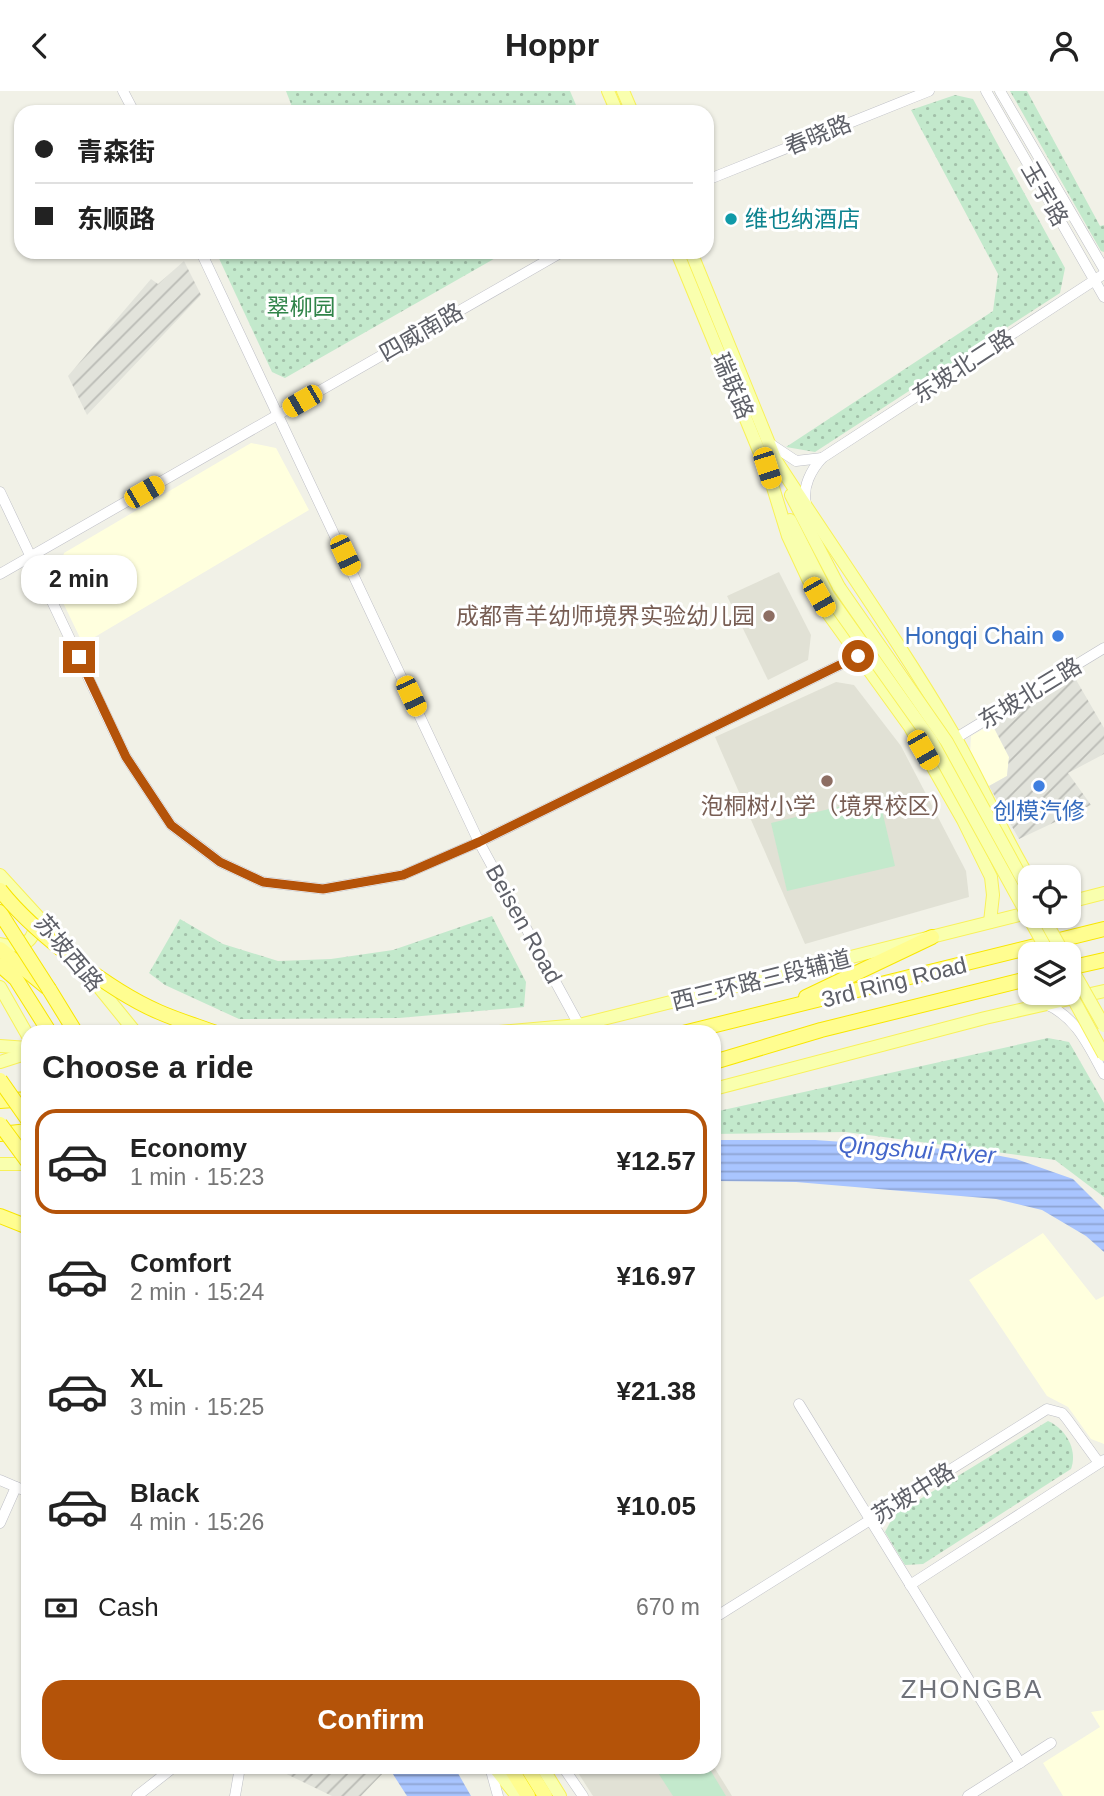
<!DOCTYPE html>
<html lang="en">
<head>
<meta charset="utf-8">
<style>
	body { margin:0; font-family:Arial,"Noto Sans SC",sans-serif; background:#f2f2f2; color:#222; height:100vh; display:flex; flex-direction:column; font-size:26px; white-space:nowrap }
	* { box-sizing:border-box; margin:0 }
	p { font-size:23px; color:#767676 }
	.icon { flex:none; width:38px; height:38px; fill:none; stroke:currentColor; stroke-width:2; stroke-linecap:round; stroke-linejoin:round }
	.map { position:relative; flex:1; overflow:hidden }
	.sheet { position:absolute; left:21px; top:934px; width:700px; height:749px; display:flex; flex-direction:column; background:#fff; border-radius:21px; box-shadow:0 2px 5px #0004 }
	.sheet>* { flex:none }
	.banner { position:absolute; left:14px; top:14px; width:700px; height:154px; border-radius:21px; box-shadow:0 2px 5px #0004; display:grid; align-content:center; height:154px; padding:0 21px; background:#fff }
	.buttons { position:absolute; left:1018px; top:774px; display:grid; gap:14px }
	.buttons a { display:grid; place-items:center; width:63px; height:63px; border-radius:14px; background:#fff; box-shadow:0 2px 5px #0004; font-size:35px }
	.end { position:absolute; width:32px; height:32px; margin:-16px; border:9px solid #b45309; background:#fff; box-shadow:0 0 0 4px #fff }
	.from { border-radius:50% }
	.bubble { position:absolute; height:49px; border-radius:21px; background:#fff; box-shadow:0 2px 5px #0004; font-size:23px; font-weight:800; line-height:49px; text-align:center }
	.car { position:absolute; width:21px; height:42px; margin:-21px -10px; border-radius:9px; box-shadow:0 0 5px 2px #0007; background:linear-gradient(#f5c518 24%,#345 0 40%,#f5c518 0 76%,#345 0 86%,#f5c518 0) }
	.banner b { display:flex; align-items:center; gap:24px; height:66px; font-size:26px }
	.banner b+b { border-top:2px solid #e0e0e0 }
	.banner i { width:18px; height:18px; background:#222 }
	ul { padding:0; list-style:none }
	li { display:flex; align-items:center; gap:21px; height:105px; margin:0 14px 10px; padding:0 7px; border:4px solid transparent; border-radius:21px }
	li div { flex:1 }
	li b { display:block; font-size:26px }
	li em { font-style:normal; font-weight:800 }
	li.selected { border-color:#b45309 }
	li>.icon { width:63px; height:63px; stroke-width:1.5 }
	h2 { padding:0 21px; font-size:32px; line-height:84px }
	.pay { display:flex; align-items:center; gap:18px; height:77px; padding:0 21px; font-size:26px }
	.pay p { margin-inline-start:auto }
	.cta { display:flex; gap:14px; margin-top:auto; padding:14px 21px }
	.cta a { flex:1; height:80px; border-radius:21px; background:#b45309; color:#fff; font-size:28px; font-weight:800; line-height:80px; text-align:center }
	header { display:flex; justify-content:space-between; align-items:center; height:91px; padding:0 21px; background:#fff; font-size:32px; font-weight:800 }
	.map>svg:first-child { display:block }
	.commercial { fill:#ffffde }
	.industrial { fill:url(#industrial-furrows) }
	.education { fill:#e1e1d5 }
	.grass { fill:#c3e9cc }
	.park { fill:url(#park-dots) }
	.water { fill:url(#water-rules) }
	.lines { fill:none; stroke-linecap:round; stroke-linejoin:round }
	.minor-casing { stroke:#bebfc6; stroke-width:11 }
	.major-casing { stroke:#f8f159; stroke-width:14 }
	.highway-casing { stroke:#f8e600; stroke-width:16 }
	.minor { stroke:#fff; stroke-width:10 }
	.major { stroke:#f9ffae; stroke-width:12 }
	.highway { stroke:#fffd90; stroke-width:14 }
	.major-bridge-casing { stroke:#f8f159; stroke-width:14; stroke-linecap:butt }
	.highway-bridge-casing { stroke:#f8e600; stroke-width:16; stroke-linecap:butt }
	.major-bridge { stroke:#f9ffae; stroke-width:12 }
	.highway-bridge { stroke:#fffd90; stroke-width:14 }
	.route { stroke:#b45309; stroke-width:9 }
	.culture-dot { fill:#0f9aa8; stroke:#fff; stroke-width:2.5 }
	.education-dot { fill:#8d6e63; stroke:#fff; stroke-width:2.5 }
	.shop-dot { fill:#3f7fe0; stroke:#fff; stroke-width:2.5 }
	.labels { text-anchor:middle; stroke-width:6; stroke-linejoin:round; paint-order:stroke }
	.street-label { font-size:23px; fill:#5e6068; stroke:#fff }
	.culture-label { font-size:23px; fill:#0d838f; stroke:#fff; text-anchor:start }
	.park-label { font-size:23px; fill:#308449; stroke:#fff }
	.education-label { font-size:23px; fill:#785e54; stroke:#fff; text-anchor:end }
	.shop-label { font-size:23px; fill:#366cbe; stroke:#fff; text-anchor:end }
	.water-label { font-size:24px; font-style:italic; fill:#4466ca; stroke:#fff }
	.quarter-label { font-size:26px; letter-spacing:2px; fill:#6f727a; stroke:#fff }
</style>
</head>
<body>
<header><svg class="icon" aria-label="back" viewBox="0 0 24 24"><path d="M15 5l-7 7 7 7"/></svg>Hoppr<svg class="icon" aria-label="person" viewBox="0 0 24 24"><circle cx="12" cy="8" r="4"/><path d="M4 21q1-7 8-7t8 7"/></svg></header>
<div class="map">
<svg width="1104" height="1705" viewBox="0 0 1104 1705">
	<defs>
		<pattern id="industrial-furrows" width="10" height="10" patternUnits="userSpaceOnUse" patternTransform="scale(1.75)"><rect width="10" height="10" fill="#e2e3db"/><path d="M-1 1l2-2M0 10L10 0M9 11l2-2" fill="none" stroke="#babbb5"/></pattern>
		<pattern id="park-dots" width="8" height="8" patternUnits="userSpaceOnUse" patternTransform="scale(1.75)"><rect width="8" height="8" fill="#c3e9cc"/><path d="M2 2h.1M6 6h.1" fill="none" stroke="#a2c0a9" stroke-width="1.8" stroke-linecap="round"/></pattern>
		<pattern id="water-rules" width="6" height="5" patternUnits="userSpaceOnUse" patternTransform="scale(1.75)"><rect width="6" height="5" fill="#a9c5ff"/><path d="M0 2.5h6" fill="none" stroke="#8da3d2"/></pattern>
	</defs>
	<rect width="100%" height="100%" fill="#f1f1e7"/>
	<g class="commercial">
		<polygon points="251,352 276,357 309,419 83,553 55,495 64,462"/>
		<polygon points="992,633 1009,666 1007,685 989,695 970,662 971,645"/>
		<polygon points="1043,1142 1096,1209 1104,1205 1104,1353 1091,1348 1068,1316 1047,1305 969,1189"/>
		<polygon points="1104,1619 1104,1705 1063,1705 1043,1672 1100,1636 1091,1621"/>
	</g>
	<g class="industrial">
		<polygon points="184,170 201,204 87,324 68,285 151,188 158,193"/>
		<polygon points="1075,587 1104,637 1104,663 1068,682 1091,714 1019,748 989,695 1007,685 1009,666 992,633"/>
		<polygon points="382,1676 385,1680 361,1705 332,1705 274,1677"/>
	</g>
	<g class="education">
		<polygon points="779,481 811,544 808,569 768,589 727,505"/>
		<polygon points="836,591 854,594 901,655 966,780 969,806 805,853 715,646"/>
		<polygon points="714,1676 732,1705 593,1705 575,1677"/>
	</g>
	<g class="grass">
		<polygon points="879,706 895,775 787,800 771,732"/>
		<polygon points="655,1677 709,1677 726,1705 673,1705"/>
	</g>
	<g class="park">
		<polygon points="286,0 570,0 579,21 294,21"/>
		<polygon points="1010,0 1027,0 1100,135 1104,134 1104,161 1101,160"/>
		<polygon points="955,4 973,8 1065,177 1060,202 815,361 786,356 993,220 998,183 911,19"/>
		<polygon points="216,161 506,161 285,287 272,281"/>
		<polygon points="492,825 526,891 524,916 399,927 239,928 165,894 149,882 180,828 223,853 278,870 331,868 393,859"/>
		<polygon points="1048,947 1069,951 1104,1012 1104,1106 1055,1069 846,1041 714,1043 714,1021"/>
		<path d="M 1048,1330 C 1066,1338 1078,1359 1071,1378 L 923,1473 L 905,1474 L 885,1441 L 894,1424 Z"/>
	</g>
	<g class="water">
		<polygon points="714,1049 815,1049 974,1060 1016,1068 1073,1088 1104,1119 1104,1161 1086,1145 1042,1119 996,1108 796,1091 714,1090"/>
		<polygon points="389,1677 455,1677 471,1705 407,1705"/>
	</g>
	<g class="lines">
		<defs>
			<g id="minor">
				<polyline points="123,0 134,21"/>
				<polyline points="986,0 1104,206"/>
				<polyline points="1000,0 1104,178"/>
				<polyline points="707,89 929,0"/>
				<polyline points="201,161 479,751 579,934"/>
				<polyline points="769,352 796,370 822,367"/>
				<polyline points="0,401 126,666 171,734 220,771 263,791 323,798 403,784 479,751 858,565"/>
				<path d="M 806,413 C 802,396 811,379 822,367 L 1104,183"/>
				<polyline points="0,483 562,161"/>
				<polyline points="956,647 1104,557"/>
				<path d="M 1046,913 C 1077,927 1088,954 1104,983"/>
				<polyline points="799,1313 1020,1672"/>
				<polyline points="0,1389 28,1401"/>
				<polyline points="0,1432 16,1396"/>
				<polyline points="910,1494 1104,1369"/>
				<polyline points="714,1527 1047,1318 1062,1322 1067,1328 1099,1372"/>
				<polyline points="490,1676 498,1705"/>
				<polyline points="563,1676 583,1705"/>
				<polyline points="137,1705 174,1676"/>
				<polyline points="235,1705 240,1676"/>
				<polyline points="968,1705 1051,1652"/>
			</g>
			<g id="major">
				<polyline points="608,0 617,21"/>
				<polyline points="623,0 632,21"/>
				<polyline points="677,161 769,384"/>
				<polyline points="691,161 779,377"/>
				<path d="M 777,371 C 836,462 899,550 954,644 C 981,691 1002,743 1031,790"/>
				<polyline points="767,377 788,445 810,492 827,521 910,636 963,729 991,786 993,804 990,831"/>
				<polyline points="791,404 839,496"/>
				<polyline points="790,429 828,504"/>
				<polyline points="0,784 74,865"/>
				<polyline points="1069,811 1104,802"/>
				<path d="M 0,853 C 22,858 36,852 35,828"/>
				<polyline points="85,879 136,942"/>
				<polyline points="0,896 28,945"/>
				<polyline points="488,942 579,934 1031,821"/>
				<polyline points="0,955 28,957"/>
				<polyline points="0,971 28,962"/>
				<polyline points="714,998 985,927 1104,900"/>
				<polyline points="0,1073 28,1073"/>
				<polyline points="494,1676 517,1705"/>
				<polyline points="542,1676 560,1705"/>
			</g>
			<g id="highway">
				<polyline points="0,821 6,831"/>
				<polyline points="0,858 49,898 76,942"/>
				<polyline points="0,874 16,888 50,942"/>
				<polyline points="1069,877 1104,869"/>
				<polyline points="806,906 932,846"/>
				<polyline points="683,942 1104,838"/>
				<polyline points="714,971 821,939 1031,887"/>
				<polyline points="0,1010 28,1008"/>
				<polyline points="0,1043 28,1040"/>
				<polyline points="0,1125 28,1136"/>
				<polyline points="510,1676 528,1705"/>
				<polyline points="527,1676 545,1705"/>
			</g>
		</defs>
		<use href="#minor" class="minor-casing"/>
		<use href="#major" class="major-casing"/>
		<use href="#highway" class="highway-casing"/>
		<use href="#minor" class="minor"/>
		<use href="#major" class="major"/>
		<use href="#highway" class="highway"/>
		<defs>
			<g id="major-bridge">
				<polyline points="839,496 947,651 1031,804"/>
				<polyline points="828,504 931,649 1049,863"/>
				<polyline points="1042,824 1064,863"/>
				<polyline points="1069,873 1104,935"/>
				<polyline points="1069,900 1104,964"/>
			</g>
			<g id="highway-bridge">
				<path d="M 0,799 C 33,841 110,900 159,921 C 177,929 197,935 216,942"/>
				<polyline points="6,831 49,898"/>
				<polyline points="0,989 28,1029"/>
				<polyline points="0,1033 28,1071"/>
			</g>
		</defs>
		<use href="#major-bridge" class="major-bridge-casing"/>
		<use href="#highway-bridge" class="highway-bridge-casing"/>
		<use href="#major-bridge" class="major-bridge"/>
		<use href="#highway-bridge" class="highway-bridge"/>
	</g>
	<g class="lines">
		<polyline class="route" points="79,566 126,666 171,734 220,771 263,791 323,798 403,784 479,751 858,565"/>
	</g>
	<circle class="culture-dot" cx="731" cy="128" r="7"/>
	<g class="education-dot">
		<circle cx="769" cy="525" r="7"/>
		<circle cx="827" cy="690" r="7"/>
	</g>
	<g class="shop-dot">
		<circle cx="1058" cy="545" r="7"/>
		<circle cx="1039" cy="695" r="7"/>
	</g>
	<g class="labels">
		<g class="street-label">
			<text transform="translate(818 44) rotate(-22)" y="8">春晓路</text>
			<text transform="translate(1045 103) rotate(60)" y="8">玉宇路</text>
			<text transform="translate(421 241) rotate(-30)" y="8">四威南路</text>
			<text transform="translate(963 275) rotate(-33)" y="8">东坡北二路</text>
			<text transform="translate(733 295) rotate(67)" y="8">瑞联路</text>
			<text transform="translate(1030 602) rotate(-31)" y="8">东坡北三路</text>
			<text transform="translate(524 833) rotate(61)" y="8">Beisen Road</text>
			<text transform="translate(69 862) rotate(50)" y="8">苏坡西路</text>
			<text transform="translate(761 889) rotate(-14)" y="8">西三环路三段辅道</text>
			<text transform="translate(894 891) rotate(-14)" y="8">3rd Ring Road</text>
			<text transform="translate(913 1402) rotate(-32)" y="8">苏坡中路</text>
		</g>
		<g class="culture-label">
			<text x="745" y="136">维也纳酒店</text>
		</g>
		<g class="park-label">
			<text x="301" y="224">翠柳园</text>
		</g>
		<g class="education-label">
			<text x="755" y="533">成都青羊幼师境界实验幼儿园</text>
			<text x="827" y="723" text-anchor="middle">泡桐树小学（境界校区）</text>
		</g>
		<g class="shop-label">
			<text x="1044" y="553">Hongqi Chain</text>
			<text x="1039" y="728" text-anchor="middle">创模汽修</text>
		</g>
		<g class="water-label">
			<text transform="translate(917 1059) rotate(4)" y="8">Qingshui River</text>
		</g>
		<g class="quarter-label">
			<text x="972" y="1607">ZHONGBA</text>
		</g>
	</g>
</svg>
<div class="buttons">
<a><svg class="icon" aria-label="locate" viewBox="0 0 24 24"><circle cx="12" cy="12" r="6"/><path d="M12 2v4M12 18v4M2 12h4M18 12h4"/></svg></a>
<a><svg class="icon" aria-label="layers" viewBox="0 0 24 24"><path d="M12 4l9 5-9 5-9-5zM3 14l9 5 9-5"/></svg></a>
</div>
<i class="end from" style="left:858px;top:565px"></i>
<i class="end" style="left:79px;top:566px"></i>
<div class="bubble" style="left:21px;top:464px;width:116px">2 min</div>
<i class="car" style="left:302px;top:310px;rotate:240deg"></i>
<i class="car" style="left:767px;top:377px;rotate:162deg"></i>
<i class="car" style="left:144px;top:401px;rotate:60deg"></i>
<i class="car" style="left:345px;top:464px;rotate:155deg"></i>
<i class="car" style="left:819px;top:506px;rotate:150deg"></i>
<i class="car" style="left:411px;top:605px;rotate:155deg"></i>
<i class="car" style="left:923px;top:659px;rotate:150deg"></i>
<div class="banner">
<b><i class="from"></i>青森街</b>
<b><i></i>东顺路</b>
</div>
<section class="sheet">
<h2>Choose a ride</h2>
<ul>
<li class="selected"><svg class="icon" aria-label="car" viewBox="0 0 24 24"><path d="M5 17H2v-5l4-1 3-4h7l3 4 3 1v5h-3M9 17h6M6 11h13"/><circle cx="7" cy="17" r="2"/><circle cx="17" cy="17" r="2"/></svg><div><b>Economy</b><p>1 min · 15:23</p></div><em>¥12.57</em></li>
<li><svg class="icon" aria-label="car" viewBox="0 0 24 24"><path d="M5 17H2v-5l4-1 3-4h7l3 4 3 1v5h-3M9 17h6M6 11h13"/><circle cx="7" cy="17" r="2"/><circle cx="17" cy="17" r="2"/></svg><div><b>Comfort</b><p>2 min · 15:24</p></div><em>¥16.97</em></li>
<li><svg class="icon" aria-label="car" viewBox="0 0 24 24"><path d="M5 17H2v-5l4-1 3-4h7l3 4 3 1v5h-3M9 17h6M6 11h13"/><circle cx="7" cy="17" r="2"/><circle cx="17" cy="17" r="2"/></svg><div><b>XL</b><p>3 min · 15:25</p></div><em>¥21.38</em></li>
<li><svg class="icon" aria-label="car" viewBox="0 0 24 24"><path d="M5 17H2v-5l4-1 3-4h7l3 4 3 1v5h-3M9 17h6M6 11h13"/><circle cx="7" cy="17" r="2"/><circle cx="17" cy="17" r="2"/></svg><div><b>Black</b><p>4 min · 15:26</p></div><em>¥10.05</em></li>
</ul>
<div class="pay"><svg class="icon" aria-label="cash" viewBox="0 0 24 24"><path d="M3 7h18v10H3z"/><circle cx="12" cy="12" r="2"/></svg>Cash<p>670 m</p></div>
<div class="cta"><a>Confirm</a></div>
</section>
</div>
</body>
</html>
